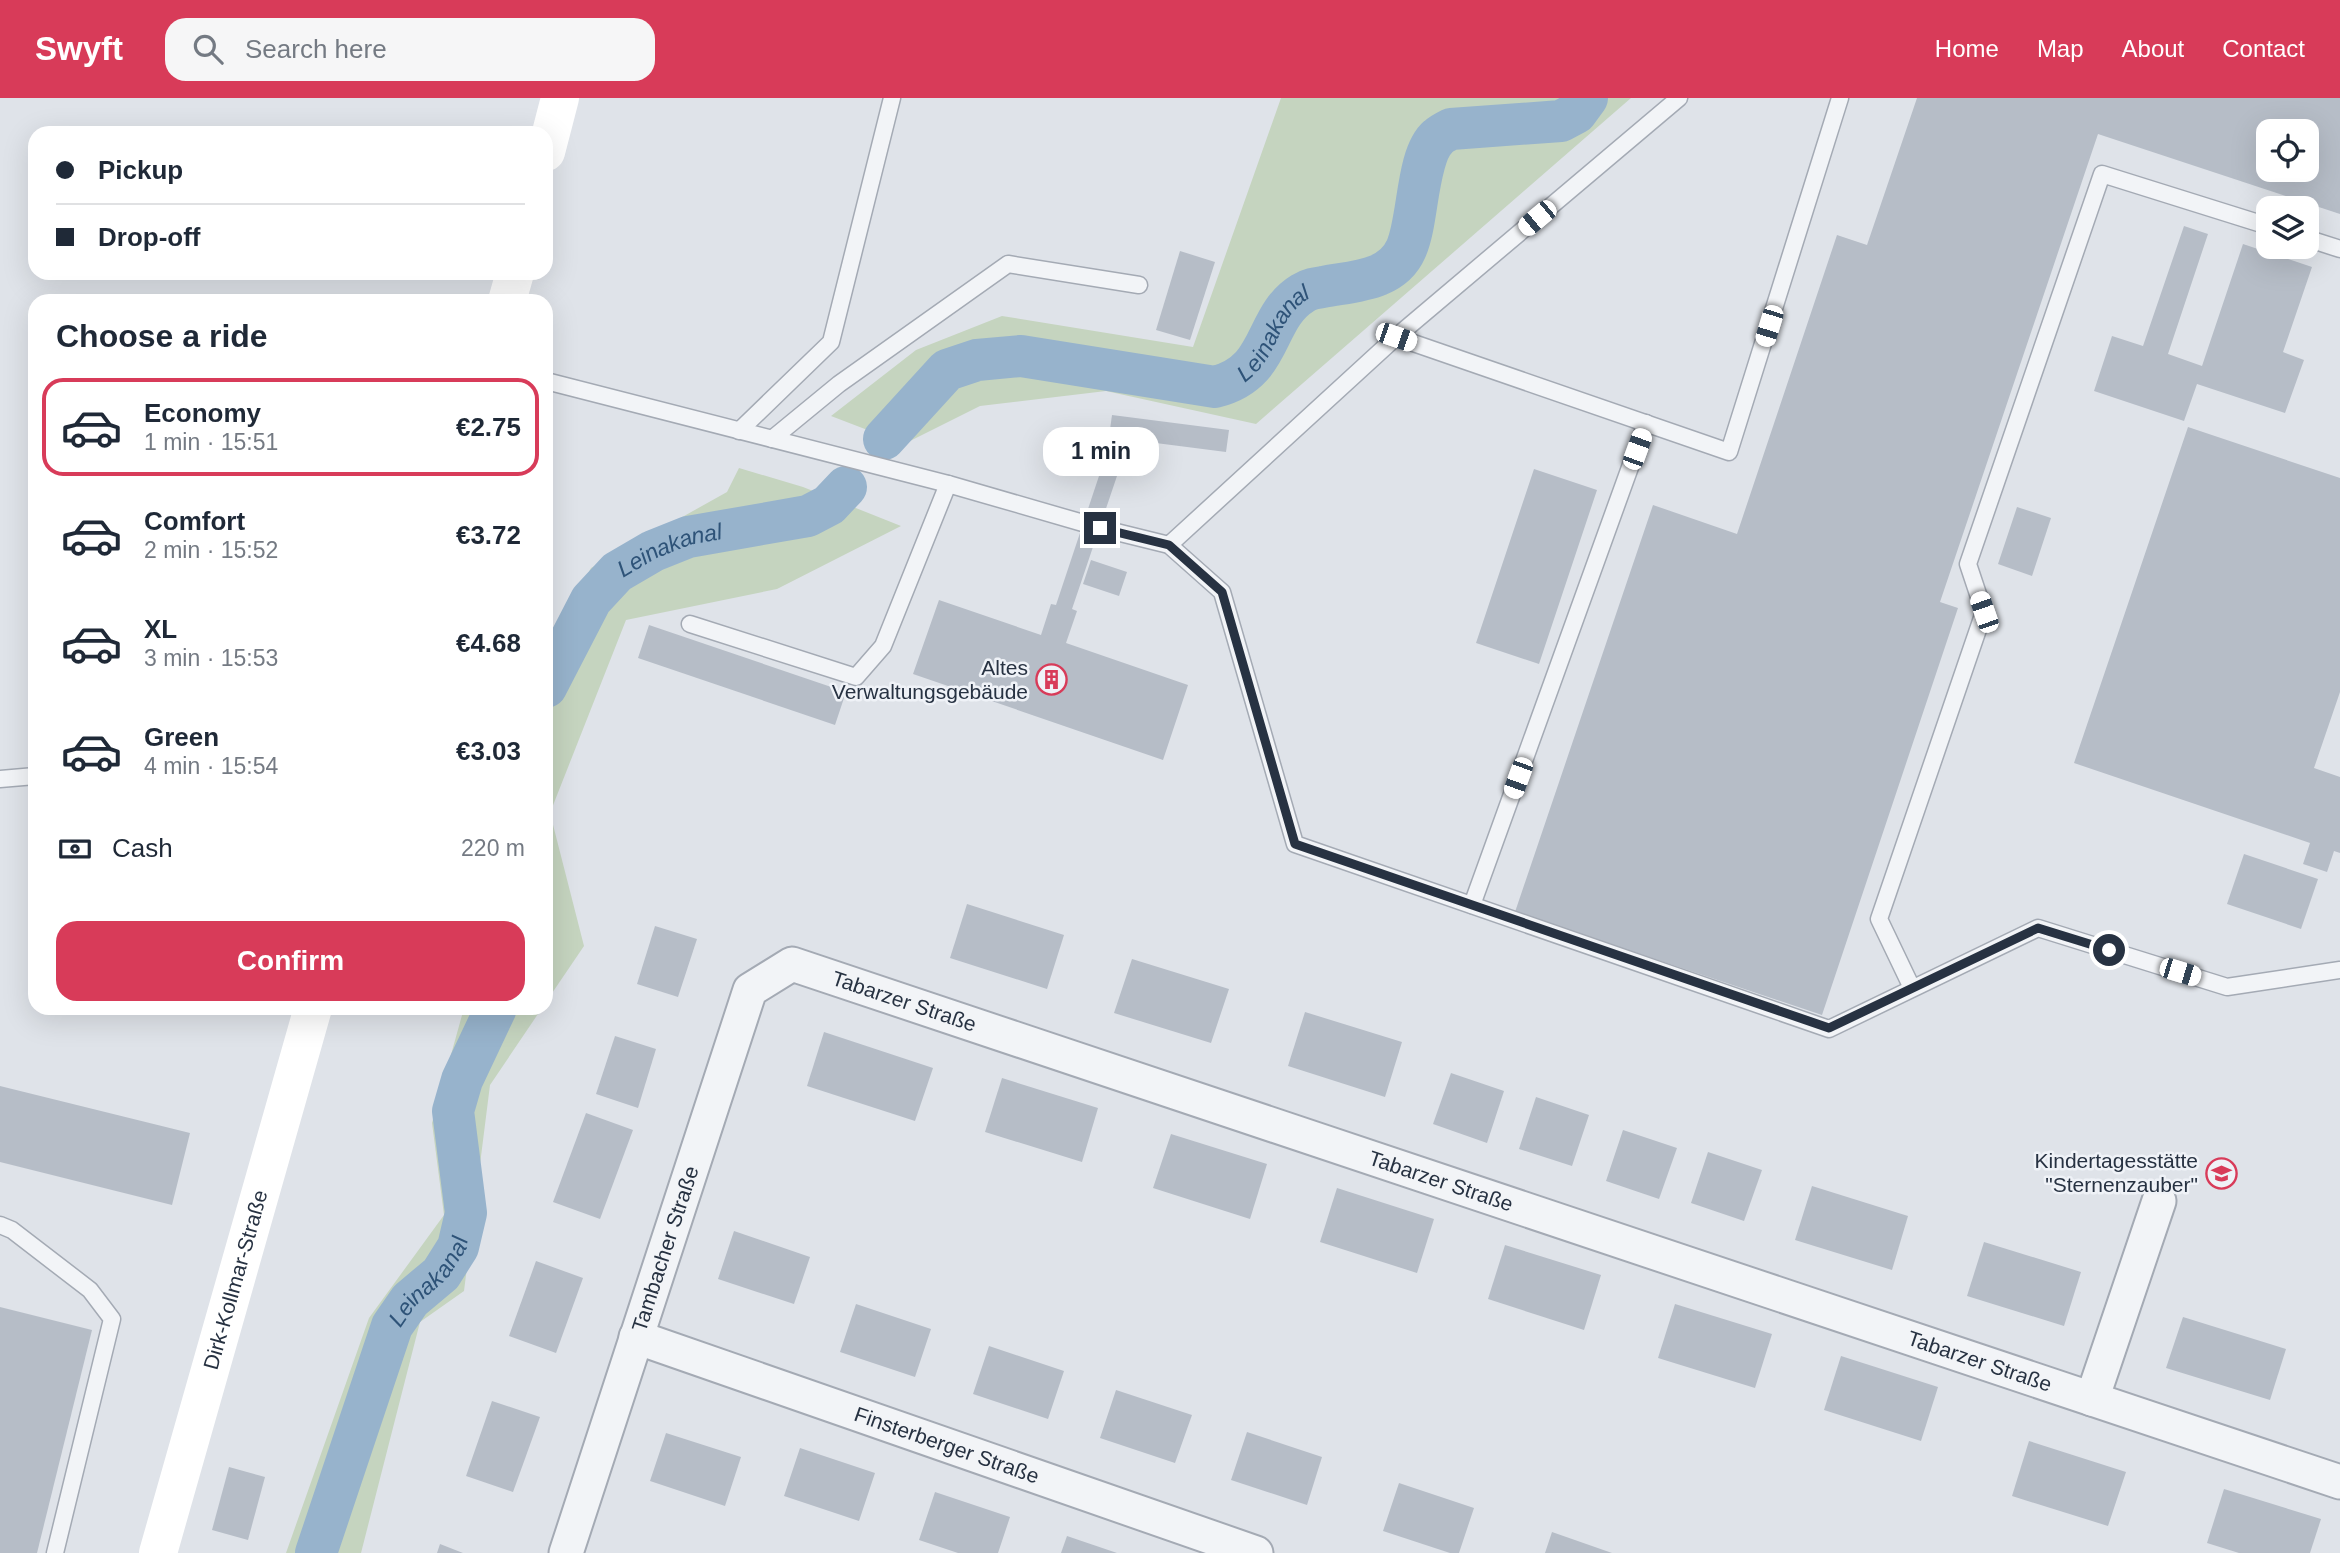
<!DOCTYPE html>
<html lang="en">
<head>
<meta charset="utf-8">
<style>
	body { margin:0; font-family:Helvetica,sans-serif; background:#f6f6f7; color:#1f2937; height:100vh; display:flex; flex-direction:column; font-size:26px; white-space:nowrap }
	* { box-sizing:border-box; margin:0 }
	p { font-size:23px; color:#747a83 }
	.icon { flex:none; width:38px; height:38px; fill:none; stroke:currentColor; stroke-width:2; stroke-linecap:round; stroke-linejoin:round }
	.map { position:relative; flex:1; overflow:hidden }
	.drawer { position:absolute; left:28px; top:196px; width:525px; height:721px; display:flex; flex-direction:column; background:#fff; border-radius:21px; box-shadow:0 7px 28px #0002 }
	.drawer>* { flex:none }
	.top-card { position:absolute; left:28px; top:28px; width:525px; height:154px; border-radius:21px; box-shadow:0 7px 28px #0002; display:grid; align-content:center; height:154px; padding:0 28px; background:#fff }
	.controls { position:absolute; left:2256px; top:21px; display:grid; gap:14px }
	.controls a { display:grid; place-items:center; width:63px; height:63px; border-radius:14px; background:#fff; box-shadow:0 7px 28px #0002; font-size:35px }
	.end { position:absolute; width:32px; height:32px; margin:-16px; border:9px solid #273242; background:#fff; box-shadow:0 0 0 4px #fff }
	.from { border-radius:50% }
	.bubble { position:absolute; height:49px; border-radius:21px; background:#fff; box-shadow:0 7px 28px #0002; font-size:23px; font-weight:700; line-height:49px; text-align:center }
	.car { position:absolute; width:21px; height:42px; margin:-21px -10px; border-radius:9px; box-shadow:0 0 5px 2px #0007; background:linear-gradient(#fff 24%,#345 0 40%,#fff 0 76%,#345 0 86%,#fff 0) }
	.top-card b { display:flex; align-items:center; gap:24px; height:66px; font-size:26px }
	.top-card b+b { border-top:2px solid #e0e1e3 }
	.top-card i { width:18px; height:18px; background:#1f2937 }
	ul { padding:0; list-style:none }
	li { display:flex; align-items:center; gap:21px; height:98px; margin:0 14px 10px; padding:0 14px; border:4px solid transparent; border-radius:21px }
	li div { flex:1 }
	li b { display:block; font-size:26px }
	li em { font-style:normal; font-weight:700 }
	li.selected { border-color:#d83b59 }
	li>.icon { width:63px; height:63px; stroke-width:1.5 }
	h2 { padding:0 28px; font-size:32px; line-height:84px }
	.pay { display:flex; align-items:center; gap:18px; height:77px; padding:0 28px; font-size:26px }
	.pay p { margin-inline-start:auto }
	.button { display:flex; gap:14px; margin-top:auto; padding:14px 28px }
	.button a { flex:1; height:80px; border-radius:21px; background:#d83b59; color:#fff; font-size:28px; font-weight:700; line-height:80px; text-align:center }
	header { display:flex; align-items:center; gap:42px; box-sizing:border-box; height:98px; padding:0 35px; background:#d83b59; color:#fff }
	header strong { font-size:33px }
	nav { display:flex; gap:38px; margin-inline-start:auto; font-size:24px }
	.search { width:490px; height:63px; background:#f6f6f7; display:flex; align-items:center; gap:18px; box-sizing:border-box; padding:0 24px; border-radius:21px; color:#747a83; font-size:26px }
	.map>svg:first-child { display:block }
	.green { fill:#c5d4bf }
	.lines { fill:none; stroke-linecap:round; stroke-linejoin:round }
	.canal { stroke:#97b3cc; stroke-width:42 }
	.building { fill:#b6bdc7; fill-rule:evenodd }
	.lane-casing { stroke:#a4aab4; stroke-width:19 }
	.street-casing { stroke:#a4aab4; stroke-width:37 }
	.lane { stroke:#f2f4f7; stroke-width:16 }
	.street { stroke:#f2f4f7; stroke-width:33 }
	.secondary { stroke:#fff; stroke-width:38 }
	.route { stroke:#273242; stroke-width:9 }
	.labels { text-anchor:middle; stroke-width:5; stroke-linejoin:round; paint-order:stroke }
	.poi-label { font-size:21px; fill:#273242; stroke:#eff2f7; text-anchor:end }
	.street-label { font-size:21px; fill:#273242; stroke:#eff2f7 }
	.water-label { font-size:23px; font-style:italic; fill:#2e5378; stroke:#eff2f7 }
</style>
</head>
<body>
<header>
<strong>Swyft</strong>
<div class="search"><svg class="icon" aria-label="search" viewBox="0 0 24 24"><circle cx="10" cy="10" r="6"/><path d="M15 15l6 6"/></svg>Search here</div>
<nav><a>Home</a><a>Map</a><a>About</a><a>Contact</a></nav>
</header>
<div class="map">
<svg width="2340" height="1455" viewBox="0 0 2340 1455">
	<rect width="100%" height="100%" fill="#dfe3e9"/>
	<g class="green">
		<polygon points="1281,0 1631,0 1256,326 1106,293 980,308 904,346 831,318 916,252 1002,218 1193,249"/>
		<polygon points="739,370 803,389 901,428 777,491 626,522 550,715 584,848 546,904 546,554 591,470 727,394"/>
		<polygon points="464,910 542,910 490,987 464,1193 420,1224 361,1455 286,1455 369,1220 444,1117 432,1025"/>
	</g>
	<g class="lines">
		<g class="canal">
			<path id="s1" d="M 884,341 L 947,272 L 977,262 L 1021,258 L 1215,289 C 1275,274 1262,220 1303,195 C 1309,191 1316,190 1323,189 C 1354,183 1392,183 1406,151 C 1419,123 1416,58 1438,39 C 1441,36 1447,33 1451,31 L 1561,23 L 1576,15 L 1587,0"/>
			<path id="s2" d="M 546,589 L 591,502 L 617,474 L 653,453 L 688,439 L 808,418 L 829,407 L 846,389"/>
			<path id="s3" d="M 316,1455 L 392,1228 L 410,1202 L 441,1176 L 458,1149 L 466,1115 L 453,1013 L 462,982 L 496,910"/>
		</g>
	</g>
	<g class="building">
		<path d="M 1917,0 L 2340,0 L 2340,116 L 2098,36 L 1940,504 L 1958,510 L 1822,917 L 1515,814 L 1653,407 L 1737,436 L 1837,137 L 1867,147 ZM 2268,33 L 2306,33 L 2306,72 L 2268,72 Z"/>
		<polygon points="2184,128 2208,136 2168,256 2202,268 2243,146 2312,169 2283,254 2304,262 2285,315 2197,286 2184,323 2094,293 2112,238 2143,248"/>
		<polygon points="1180,153 1215,164 1190,242 1156,232"/>
		<polygon points="1112,317 1229,332 1226,354 1109,339"/>
		<polygon points="2188,329 2340,380 2340,594 2314,670 2340,679 2340,755 2334,753 2327,774 2303,766 2310,745 2074,665"/>
		<polygon points="1534,371 1597,392 1539,566 1476,545"/>
		<polygon points="1101,372 1117,378 1072,511 1077,513 1066,545 1188,587 1163,662 913,576 939,502 1041,537 1051,506 1056,507"/>
		<polygon points="2017,409 2051,420 2032,478 1998,466"/>
		<polygon points="1091,462 1127,474 1119,498 1083,486"/>
		<polygon points="649,527 846,594 835,627 638,560"/>
		<polygon points="2244,756 2318,781 2301,831 2227,806"/>
		<polygon points="967,806 1064,837 1047,891 950,860"/>
		<polygon points="655,828 697,841 678,899 637,886"/>
		<polygon points="1132,861 1229,891 1211,945 1114,915"/>
		<polygon points="1305,914 1402,944 1385,999 1288,968"/>
		<polygon points="824,934 933,970 915,1023 807,988"/>
		<polygon points="615,938 656,951 638,1010 596,996"/>
		<polygon points="1451,975 1504,993 1487,1045 1433,1026"/>
		<polygon points="1002,980 1098,1010 1082,1064 985,1034"/>
		<polygon points="0,988 190,1035 172,1107 0,1064"/>
		<polygon points="1536,999 1589,1017 1572,1068 1519,1051"/>
		<polygon points="586,1015 633,1032 600,1121 553,1104"/>
		<polygon points="1623,1032 1677,1050 1659,1101 1606,1083"/>
		<polygon points="1171,1036 1267,1066 1250,1121 1153,1090"/>
		<polygon points="1708,1054 1762,1072 1744,1123 1691,1105"/>
		<polygon points="1812,1088 1908,1118 1892,1172 1795,1142"/>
		<polygon points="1337,1090 1434,1121 1417,1175 1320,1144"/>
		<polygon points="734,1133 810,1159 794,1206 718,1181"/>
		<polygon points="1984,1144 2081,1174 2064,1228 1967,1198"/>
		<polygon points="1505,1147 1601,1177 1584,1232 1488,1201"/>
		<polygon points="536,1163 583,1180 556,1255 509,1238"/>
		<polygon points="856,1206 931,1231 915,1279 840,1254"/>
		<polygon points="1675,1206 1772,1236 1755,1290 1658,1260"/>
		<polygon points="0,1209 92,1232 37,1455 0,1455"/>
		<polygon points="2183,1219 2286,1251 2270,1302 2166,1270"/>
		<polygon points="989,1248 1064,1273 1048,1321 973,1296"/>
		<polygon points="1841,1258 1938,1289 1921,1343 1824,1312"/>
		<polygon points="1116,1292 1192,1317 1175,1365 1100,1340"/>
		<polygon points="492,1303 540,1319 513,1394 466,1378"/>
		<polygon points="1247,1334 1322,1359 1307,1407 1231,1382"/>
		<polygon points="666,1335 741,1359 725,1408 650,1383"/>
		<polygon points="2029,1343 2126,1374 2108,1428 2012,1398"/>
		<polygon points="800,1350 875,1375 859,1423 784,1398"/>
		<polygon points="229,1369 265,1379 248,1442 212,1432"/>
		<polygon points="1399,1385 1474,1410 1459,1455 1450,1455 1383,1433"/>
		<polygon points="2224,1391 2321,1421 2310,1455 2239,1455 2207,1445"/>
		<polygon points="935,1394 1010,1419 998,1455 958,1455 919,1442"/>
		<polygon points="1552,1434 1612,1455 1545,1455"/>
		<polygon points="1067,1438 1117,1455 1061,1455"/>
		<polygon points="440,1446 463,1455 437,1455"/>
	</g>
	<g class="lines">
		<defs>
			<g id="lane">
				<polyline points="2306,140 2340,151"/>
				<polyline points="1396,239 1729,354 1840,0"/>
				<polyline points="546,283 948,386 1083,425"/>
				<polyline points="739,333 831,244 892,0"/>
				<polyline points="772,341 839,286 1008,166 1139,187"/>
				<polyline points="1100,430 1169,447 1222,494 1295,746 1829,931 2038,830 2227,889 2340,872"/>
				<polyline points="1169,447 1396,239 1679,0"/>
				<polyline points="690,526 856,579 883,548 948,386"/>
				<polyline points="0,681 35,678"/>
				<polyline points="1472,807 1646,325"/>
				<polyline points="1912,890 1879,821 1984,514 1968,466 2102,76 2268,128"/>
				<polyline points="0,1127 12,1132 90,1192 112,1221 55,1455"/>
			</g>
			<g id="street">
				<path id="s4" d="M 636,1239 L 1256,1455"/>
				<polyline points="2092,1301 2159,1103"/>
				<path id="s5" d="M 566,1455 L 750,892 L 792,866 L 2340,1384"/>
			</g>
		</defs>
		<use href="#lane" class="lane-casing"/>
		<use href="#street" class="street-casing"/>
		<use href="#lane" class="lane"/>
		<use href="#street" class="street"/>
		<g class="secondary">
			<polyline points="546,54 560,0"/>
			<polyline points="507,203 515,175"/>
			<path id="s6" d="M 158,1455 L 313,910"/>
		</g>
	</g>
	<g class="lines">
		<polyline class="route" points="1100,430 1169,447 1222,494 1295,746 1829,930 2038,830 2109,852"/>
	</g>
	<defs>
		<symbol id="building-ring" viewBox="-11 -11 22 22"><circle r="9.5" fill="#eff2f7" stroke="#d83b59" stroke-width="1.5"/><path d="M-4-6H4V6H1V3H-1V6H-4ZM-2.5-4.3h1.7v1.8h-1.7ZM.8-4.3h1.7v1.8H.8ZM-2.5-1h1.7V.8h-1.7ZM.8-1h1.7V.8H.8Z" fill="#d83b59"/></symbol>
		<symbol id="school-ring" viewBox="-11 -11 22 22"><circle r="9.5" fill="#eff2f7" stroke="#d83b59" stroke-width="1.5"/><path d="M0-5L7-2L0 1L-7-2ZM-4 1L0 2.5L4 1V4Q0 6-4 4Z" fill="#d83b59"/></symbol>
	</defs>
	<g fill-rule="evenodd">
		<use href="#building-ring" x="1034" y="564" width="35" height="35"/>
		<use href="#school-ring" x="2204" y="1058" width="35" height="35"/>
	</g>
	<g class="labels">
		<g class="poi-label">
			<text x="1028" y="577">Altes<tspan x="1028" dy="24">Verwaltungsgebäude</tspan></text>
			<text x="2198" y="1070">Kindertagesstätte<tspan x="2198" dy="24">"Sternenzauber"</tspan></text>
		</g>
		<g class="street-label">
			<text dy="7" stroke="none"><textPath href="#s5" startOffset="760">Tabarzer Straße</textPath></text>
			<text dy="7" stroke="none"><textPath href="#s5" startOffset="1326">Tabarzer Straße</textPath></text>
			<text dy="7" stroke="none"><textPath href="#s5" startOffset="320">Tambacher Straße</textPath></text>
			<text dy="7" stroke="none"><textPath href="#s6" startOffset="284">Dirk-Kollmar-Straße</textPath></text>
			<text dy="7" stroke="none"><textPath href="#s5" startOffset="1894">Tabarzer Straße</textPath></text>
			<text dy="7" stroke="none"><textPath href="#s4" startOffset="329">Finsterberger Straße</textPath></text>
		</g>
		<g class="water-label">
			<text dy="8" stroke="none"><textPath href="#s1" startOffset="448">Leinakanal</textPath></text>
			<text dy="8" stroke="none"><textPath href="#s2" startOffset="194">Leinakanal</textPath></text>
			<text dy="8" stroke="none"><textPath href="#s3" startOffset="298">Leinakanal</textPath></text>
		</g>
	</g>
</svg>
<div class="controls">
<a><svg class="icon" aria-label="locate" viewBox="0 0 24 24"><circle cx="12" cy="12" r="6"/><path d="M12 2v4M12 18v4M2 12h4M18 12h4"/></svg></a>
<a><svg class="icon" aria-label="layers" viewBox="0 0 24 24"><path d="M12 4l9 5-9 5-9-5zM3 14l9 5 9-5"/></svg></a>
</div>
<i class="end from" style="left:2109px;top:852px"></i>
<i class="end" style="left:1100px;top:430px"></i>
<div class="bubble" style="left:1043px;top:329px;width:116px">1 min</div>
<i class="car" style="left:1537px;top:120px;rotate:230deg"></i>
<i class="car" style="left:1769px;top:228px;rotate:197deg"></i>
<i class="car" style="left:1396px;top:239px;rotate:109deg"></i>
<i class="car" style="left:1637px;top:351px;rotate:20deg"></i>
<i class="car" style="left:1984px;top:514px;rotate:341deg"></i>
<i class="car" style="left:1518px;top:680px;rotate:200deg"></i>
<i class="car" style="left:2180px;top:874px;rotate:107deg"></i>
<div class="top-card">
<b><i class="from"></i>Pickup</b>
<b><i></i>Drop-off</b>
</div>
<section class="drawer">
<h2>Choose a ride</h2>
<ul>
<li class="selected"><svg class="icon" aria-label="car" viewBox="0 0 24 24"><path d="M5 17H2v-5l4-1 3-4h7l3 4 3 1v5h-3M9 17h6M6 11h13"/><circle cx="7" cy="17" r="2"/><circle cx="17" cy="17" r="2"/></svg><div><b>Economy</b><p>1 min · 15:51</p></div><em>€2.75</em></li>
<li><svg class="icon" aria-label="car" viewBox="0 0 24 24"><path d="M5 17H2v-5l4-1 3-4h7l3 4 3 1v5h-3M9 17h6M6 11h13"/><circle cx="7" cy="17" r="2"/><circle cx="17" cy="17" r="2"/></svg><div><b>Comfort</b><p>2 min · 15:52</p></div><em>€3.72</em></li>
<li><svg class="icon" aria-label="car" viewBox="0 0 24 24"><path d="M5 17H2v-5l4-1 3-4h7l3 4 3 1v5h-3M9 17h6M6 11h13"/><circle cx="7" cy="17" r="2"/><circle cx="17" cy="17" r="2"/></svg><div><b>XL</b><p>3 min · 15:53</p></div><em>€4.68</em></li>
<li><svg class="icon" aria-label="car" viewBox="0 0 24 24"><path d="M5 17H2v-5l4-1 3-4h7l3 4 3 1v5h-3M9 17h6M6 11h13"/><circle cx="7" cy="17" r="2"/><circle cx="17" cy="17" r="2"/></svg><div><b>Green</b><p>4 min · 15:54</p></div><em>€3.03</em></li>
</ul>
<div class="pay"><svg class="icon" aria-label="cash" viewBox="0 0 24 24"><path d="M3 7h18v10H3z"/><circle cx="12" cy="12" r="2"/></svg>Cash<p>220 m</p></div>
<div class="button"><a>Confirm</a></div>
</section>
</div>
</body>
</html>
